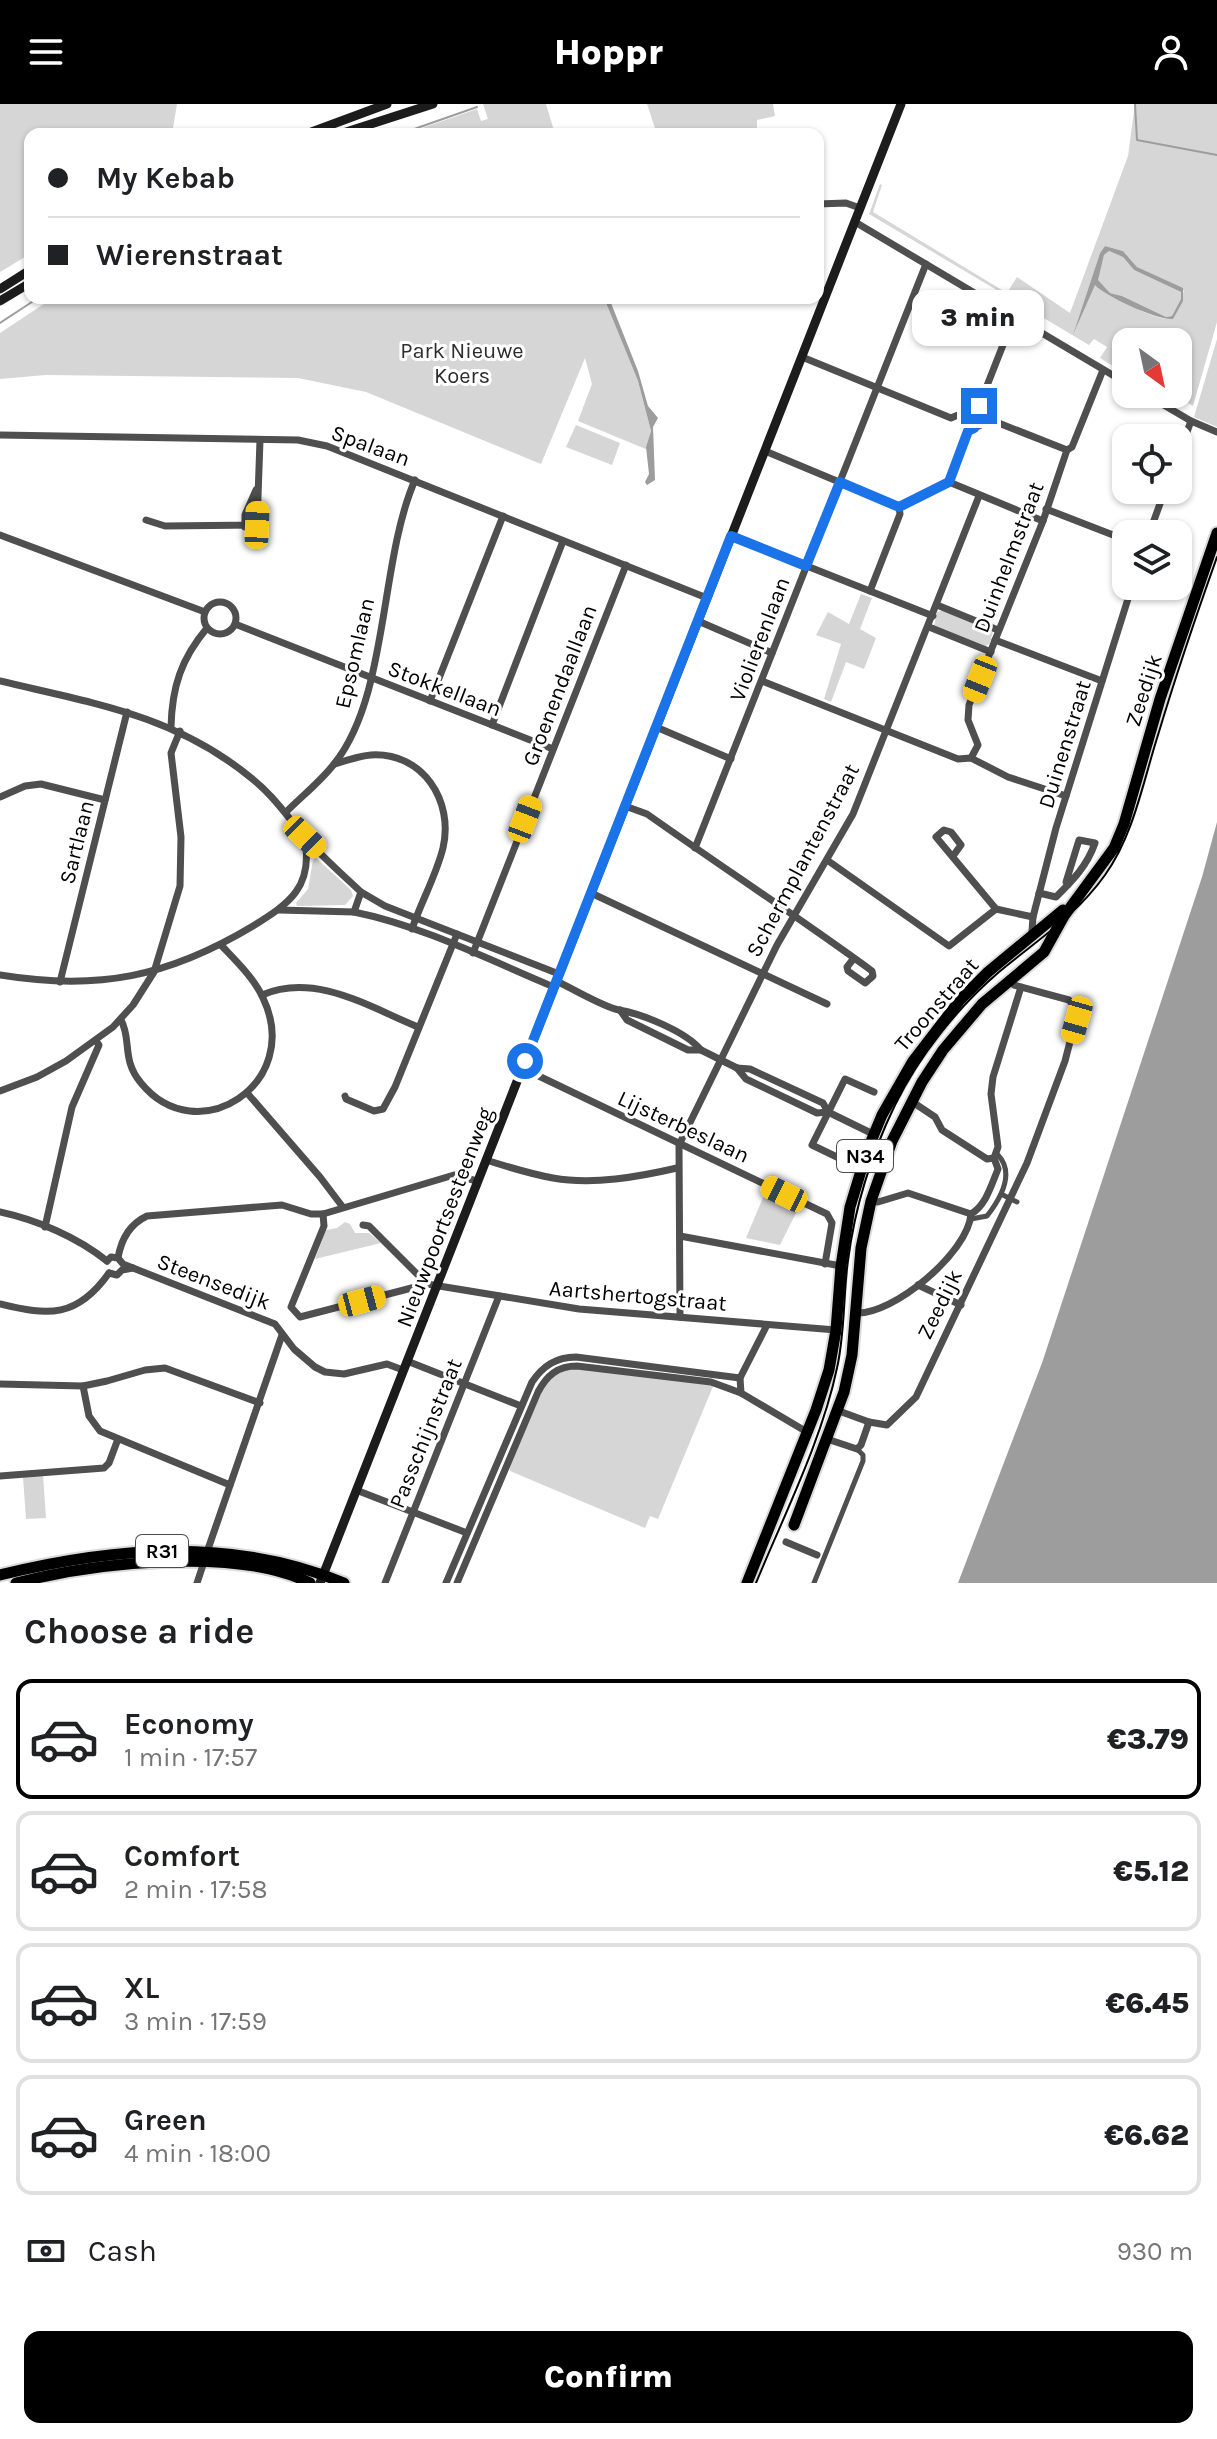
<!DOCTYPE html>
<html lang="en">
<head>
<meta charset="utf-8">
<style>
	body { margin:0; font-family:Karla,sans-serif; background:#f2f2f2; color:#202124; height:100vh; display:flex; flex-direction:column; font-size:30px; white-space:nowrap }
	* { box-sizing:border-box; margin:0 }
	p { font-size:26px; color:#757577 }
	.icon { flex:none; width:44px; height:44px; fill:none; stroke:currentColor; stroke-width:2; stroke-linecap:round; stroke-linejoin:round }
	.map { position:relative; height:1479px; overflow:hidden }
	.side { display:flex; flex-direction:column; background:#fff; flex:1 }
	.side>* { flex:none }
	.guide { position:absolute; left:24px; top:24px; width:800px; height:176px; border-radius:16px; box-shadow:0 2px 6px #0004; display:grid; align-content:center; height:176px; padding:0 24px; background:#fff }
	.needle { width:52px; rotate:147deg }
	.controls { position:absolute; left:1112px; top:224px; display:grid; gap:16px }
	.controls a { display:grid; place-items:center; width:80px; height:80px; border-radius:16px; background:#fff; box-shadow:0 2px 6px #0004; font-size:40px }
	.end { position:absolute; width:36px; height:36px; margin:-18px; border:10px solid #1a73e8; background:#fff; box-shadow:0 0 0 4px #fff }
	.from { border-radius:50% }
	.bubble { position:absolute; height:56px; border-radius:16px; background:#fff; box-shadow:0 2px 6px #0004; font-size:26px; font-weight:800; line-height:56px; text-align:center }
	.car { position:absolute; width:24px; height:48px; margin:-24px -12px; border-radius:10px; box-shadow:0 0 6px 2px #0007; background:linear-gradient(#f5c518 24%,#345 0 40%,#f5c518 0 76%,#345 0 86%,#f5c518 0) }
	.guide b { display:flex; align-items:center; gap:28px; height:76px; font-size:30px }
	.guide b+b { border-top:2px solid #e0e0e0 }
	.guide i { width:20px; height:20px; background:#202124 }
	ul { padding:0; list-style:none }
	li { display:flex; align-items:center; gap:24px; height:120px; margin:0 16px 12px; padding:0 8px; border:4px solid #e0e0e0; border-radius:16px }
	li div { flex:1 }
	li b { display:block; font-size:30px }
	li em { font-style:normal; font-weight:800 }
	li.active { border-color:#000 }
	li>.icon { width:72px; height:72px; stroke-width:1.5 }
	h2 { padding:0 24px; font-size:36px; line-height:96px }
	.pay { display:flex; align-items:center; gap:20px; height:88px; padding:0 24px; font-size:30px }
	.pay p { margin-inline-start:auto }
	.primary-button { display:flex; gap:16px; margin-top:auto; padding:16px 24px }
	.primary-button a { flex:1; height:92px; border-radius:16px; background:#000; color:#fff; font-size:32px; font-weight:800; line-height:92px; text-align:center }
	header { display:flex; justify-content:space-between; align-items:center; height:104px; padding:0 24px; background:#000; color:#fff; font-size:36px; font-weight:800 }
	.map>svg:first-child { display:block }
	.green { fill:#d6d6d6; fill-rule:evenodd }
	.water { fill:#9d9d9d; fill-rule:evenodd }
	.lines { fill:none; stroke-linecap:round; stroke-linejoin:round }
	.stream { stroke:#9d9d9d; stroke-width:2 }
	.primary-casing { stroke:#dbdbdb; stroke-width:15 }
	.pedestrian { stroke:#4f4f4f; stroke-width:5 }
	.minor { stroke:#4f4f4f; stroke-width:7 }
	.secondary { stroke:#1c1c1c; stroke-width:9 }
	.primary { stroke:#000; stroke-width:11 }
	.tram { stroke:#000; stroke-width:2 }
	.route { stroke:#1a73e8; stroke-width:10 }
	.labels { text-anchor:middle; stroke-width:6; stroke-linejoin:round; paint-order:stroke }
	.shield { fill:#fff; stroke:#4c4c4c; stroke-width:2 }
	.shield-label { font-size:20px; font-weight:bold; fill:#000 }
	.park-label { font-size:22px; fill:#2d2d2d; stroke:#fff }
	.street-label { font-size:22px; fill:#000; stroke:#fff }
</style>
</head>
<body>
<header><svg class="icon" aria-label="menu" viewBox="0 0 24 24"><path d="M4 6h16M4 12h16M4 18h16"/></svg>Hoppr<svg class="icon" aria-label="person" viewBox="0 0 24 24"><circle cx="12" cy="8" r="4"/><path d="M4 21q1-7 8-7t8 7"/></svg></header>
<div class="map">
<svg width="1217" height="1479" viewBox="0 0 1217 1479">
	<rect width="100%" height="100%" fill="#fff"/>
	<g class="green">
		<polygon points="0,0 177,0 172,30 30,30 30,150 0,168"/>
		<polygon points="483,0 546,0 555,30 405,30 477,5 481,17 488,15"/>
		<polygon points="647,0 773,0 775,12 757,16 757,30 657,30"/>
		<path d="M 1135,0 L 1217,0 L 1217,218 L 1193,302 L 1173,290 L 1178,290 L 1178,238 L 1126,238 L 1126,270 L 1100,254 L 1107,243 L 1094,235 L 1089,241 L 869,110 L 880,80 L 882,81 L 873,108 L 1007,189 L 1017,173 L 1070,209 L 1128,52 ZM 1105,142 L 1123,147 L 1137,163 L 1184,187 L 1172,215 C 1153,217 1111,192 1095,180 L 1074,229 L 1100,149 Z"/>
		<polygon points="1109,147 1123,153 1134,166 1181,188 1181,195 1172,212 1166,213 1122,192 1110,189 1097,176 1104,151"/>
		<polygon points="53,194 604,194 638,277 651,327 646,343 648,346 578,317 592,280 585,254 541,360 366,288 298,274 46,271 0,275 0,229"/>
		<polygon points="1217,235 1217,323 1194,313"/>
		<polygon points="576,321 620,339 612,361 566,343"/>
		<polygon points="861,490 872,494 860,525 876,534 864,565 846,558 831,598 824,595 841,540 816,531 828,508 849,520"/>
		<polygon points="944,506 993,527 990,539 986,542 934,522 937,508"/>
		<polygon points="316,754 351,786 353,792 345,801 297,802 296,799 308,785 313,756"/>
		<polygon points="765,1089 798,1105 780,1141 746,1134"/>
		<polygon points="345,1118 350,1120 355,1129 369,1129 381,1139 315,1155 326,1126 337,1124"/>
		<polygon points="568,1264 714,1280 658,1415 650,1412 645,1424 510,1367 509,1360 547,1276"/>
		<polygon points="43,1371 46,1414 26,1415 23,1373"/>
	</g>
	<g class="water">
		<path d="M 1105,142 L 1123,147 L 1137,163 L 1183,184 L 1183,197 L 1173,215 C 1158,217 1105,192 1095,181 L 1073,231 L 1100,149 ZM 1109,147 L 1123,153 L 1134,166 L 1181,188 L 1181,195 L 1172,212 L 1166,213 L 1122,192 L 1110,189 L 1098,176 L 1104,151 Z"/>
		<polygon points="604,194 609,194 638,267 648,302 658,314 653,323 655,376 647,381 645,378 649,370 646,343 651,327 638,277"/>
		<polygon points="1217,718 1217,1479 958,1479 1042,1259 1202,773"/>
	</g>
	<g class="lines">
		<g class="stream">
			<polyline points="1135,0 1137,36 1217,51"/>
			<polyline points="400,30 477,3"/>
			<polyline points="0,219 38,194"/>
		</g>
		<defs>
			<g id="primary">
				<polyline points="794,1421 844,1288 852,1251 861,1144 871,1097 892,1037 922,978 943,946 982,900 1044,848 1064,812 1114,744 1124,720 1160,595 1217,429"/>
				<path d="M 0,1471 C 113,1443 233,1433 344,1479"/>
				<path d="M 16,1479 C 94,1459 237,1442 310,1479"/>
				<polyline points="747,1479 816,1306 829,1266 836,1226 841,1162 850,1103 867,1047 882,1011 913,957 960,896 988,868 1063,806"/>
			</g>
		</defs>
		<use href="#primary" class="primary-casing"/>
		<g class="pedestrian">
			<polyline points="1001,1090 1017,1098"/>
			<path d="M 971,1115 L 987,1112 C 1001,1094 1015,1069 998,1051"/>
			<polyline points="814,1479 863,1357 863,1351 857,1345"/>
		</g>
		<g class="minor">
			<polyline points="818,100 846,99 860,104"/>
			<polyline points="855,118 1126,279"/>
			<polyline points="802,253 951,314 979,302 1014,213"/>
			<polyline points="1145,290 1191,317 1217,328"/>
			<polyline points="0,331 298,336 327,342 707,494"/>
			<polyline points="765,347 899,403 949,378 1043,417"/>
			<polyline points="1178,352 1191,317"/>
			<polyline points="949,378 968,327 991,316 1067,346"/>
			<polyline points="1046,405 1126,436"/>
			<polyline points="146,416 165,422 257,421 260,336"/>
			<polyline points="245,423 245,411 256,386"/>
			<polyline points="1149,430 1165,386"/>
			<polyline points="0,431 205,508"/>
			<polyline points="731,432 933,512"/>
			<polyline points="870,487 900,410 899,403"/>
			<circle cx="220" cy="514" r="16"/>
			<polyline points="937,501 998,526"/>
			<polyline points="698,517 772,549"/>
			<polyline points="235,520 553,645"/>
			<polyline points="929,523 991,548"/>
			<polyline points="995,536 1102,577"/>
			<path d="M 0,577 C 92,599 174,611 250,673 C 272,690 286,711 304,732 C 321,752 342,770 361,788 L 354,808 L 279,806"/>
			<polyline points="762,577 958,655 971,654 1008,673 1066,692"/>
			<polyline points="430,597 503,412"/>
			<polyline points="492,621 563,437"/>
			<path d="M 171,623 C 172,583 181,555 207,524"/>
			<polyline points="656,623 731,655"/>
			<polyline points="971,654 978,641 968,616 969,601 1043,417 1067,346 1072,343 1103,266"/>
			<path d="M 335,660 C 347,656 359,652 371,651 C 423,648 454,697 443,744 C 436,772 421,798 412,825"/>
			<polyline points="0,693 25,682 41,680 105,696"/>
			<path d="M 625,702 L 647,710 C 722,763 798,813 872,867 L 873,872 L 865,879 L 848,867 L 847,863 L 854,854"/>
			<path d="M 286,708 C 302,692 321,677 334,660 C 389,592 379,458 415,376"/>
			<polyline points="695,744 926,160"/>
			<polyline points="953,752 961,741 951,728 944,726 936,733 996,805 1033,813"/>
			<polyline points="827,756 949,842 996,805"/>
			<polyline points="361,788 385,802 559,870"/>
			<polyline points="591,789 827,900"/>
			<path d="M 1039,789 L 1056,793 C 1073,776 1087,762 1095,739 L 1079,736 L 1066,778 L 1068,781"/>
			<path d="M 354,808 C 423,822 489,856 554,883"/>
			<polyline points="1035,831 1032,827 1033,813 1056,724 1132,482"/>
			<polyline points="473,849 626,461"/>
			<path d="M 0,871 C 98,887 168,873 253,822 C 290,799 313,783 305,735"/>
			<path d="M 556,877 C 572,884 603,903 619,906 C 642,910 685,927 701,946"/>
			<polyline points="60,878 127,608"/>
			<path d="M 262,891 C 315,868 369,903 418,923"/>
			<polyline points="620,906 627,916 688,946 701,946 737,964 750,965 823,999 828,1008 873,1030"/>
			<path d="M 121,916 C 132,936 121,955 141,979 C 197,1048 304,980 263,894 C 254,874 236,857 221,841"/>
			<polyline points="522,964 827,1110 832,1119 825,1160"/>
			<polyline points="737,964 746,975 817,1009 828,1008"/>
			<polyline points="0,987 37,973 66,957 113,923 133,901 154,868 180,782 181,733 171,649 180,627"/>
			<polyline points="248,990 320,1073 342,1102"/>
			<polyline points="345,992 346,995 374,1007 383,1005 395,983 457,830"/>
			<polyline points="911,997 935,1013 942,1026 987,1055 994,1054"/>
			<path d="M 486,1056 C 508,1063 530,1070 553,1074 C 593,1081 638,1073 677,1064"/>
			<polyline points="843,1056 812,1041 845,975 874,988"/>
			<polyline points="871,1097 878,1098 908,1089 971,1110"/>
			<path d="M 0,1108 C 37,1116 77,1133 107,1157"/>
			<polyline points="323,1110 324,1122 291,1203 300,1213 427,1180 579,1205 836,1226"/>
			<polyline points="363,1121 369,1122 427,1180"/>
			<polyline points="45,1123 72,1003 99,941 96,937"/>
			<polyline points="680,1132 841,1162"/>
			<path d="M 118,1154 C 121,1136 130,1120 147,1112 L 282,1101 L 311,1110 L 323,1110 L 454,1071 L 477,1077"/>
			<polyline points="107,1157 111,1153 118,1154 123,1160 133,1164 275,1220 294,1245 315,1263 325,1268 344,1270 387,1260 403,1266"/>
			<polyline points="109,1169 117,1171 122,1166 133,1164"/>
			<polyline points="918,1181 961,1201"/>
			<path d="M 0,1200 C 49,1212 77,1214 109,1169"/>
			<path d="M 856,1209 C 893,1211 968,1149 971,1110 C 986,1101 991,1082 998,1065 L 994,1054 L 998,1043 L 991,990 L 993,973 L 1021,883"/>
			<polyline points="680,1213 679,1041 777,841 853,710 979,392"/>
			<polyline points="767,1221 740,1274 741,1289 807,1328"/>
			<polyline points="407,1257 521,1302"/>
			<polyline points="0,1280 83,1282 107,1277 145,1266 165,1264 260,1299"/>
			<polyline points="83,1282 89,1312 100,1327 230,1381"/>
			<polyline points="839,1307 869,1318"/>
			<polyline points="827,1335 857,1345 861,1341 869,1318 887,1321 916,1293 1027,1059 1065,957 1078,907 1069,896 1014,881 1009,875"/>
			<polyline points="0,1372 104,1364 109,1359 118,1335"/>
			<polyline points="356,1386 467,1429"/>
			<polyline points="786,1438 817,1451"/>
			<polyline points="207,1448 282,1231"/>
			<polyline points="197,1479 204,1458"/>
			<polyline points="385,1479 499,1192"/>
			<path d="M 446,1479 L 532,1278 C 543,1262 556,1253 576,1253 L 740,1274"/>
			<path d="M 457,1479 L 538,1288 C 547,1271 558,1262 577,1262 L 711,1278 L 741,1289"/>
		</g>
		<g class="secondary">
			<polyline points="306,30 387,0"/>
			<polyline points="340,30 433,0"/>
			<polyline points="0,185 30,166"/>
			<polyline points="0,197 30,179"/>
			<polyline points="320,1479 901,0"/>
		</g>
		<use href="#primary" class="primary"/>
		<path class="tram" d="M 756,1479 C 784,1411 822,1336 837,1264 C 845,1229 843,1193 848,1156 C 855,1103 872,1049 895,1001 C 919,952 957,904 999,868 C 1036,837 1076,812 1105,771 C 1134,730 1143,678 1158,631 C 1176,571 1196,512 1217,453"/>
	</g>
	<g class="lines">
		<polyline class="route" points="525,957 731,432 806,462 840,378 899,403 949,378 968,327 974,324 967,308 979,302"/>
	</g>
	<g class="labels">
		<g class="shield">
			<rect x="837" y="1036" width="56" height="32" rx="6"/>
			<rect x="136" y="1431" width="52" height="32" rx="6"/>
		</g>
		<g class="shield-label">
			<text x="865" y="1059">N34</text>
			<text x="162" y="1454">R31</text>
		</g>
		<g class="park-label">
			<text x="462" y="254">Park Nieuwe<tspan x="462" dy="25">Koers</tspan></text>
		</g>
		<g class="street-label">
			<text transform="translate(371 341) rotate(20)" y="8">Spalaan</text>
			<text transform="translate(1008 453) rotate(-69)" y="8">Duinhelmstraat</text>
			<text transform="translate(759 535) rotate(-69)" y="8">Violierenlaan</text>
			<text transform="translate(354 549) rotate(-77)" y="8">Epsomlaan</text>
			<text transform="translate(559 581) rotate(-69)" y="8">Groenendaallaan</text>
			<text transform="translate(445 584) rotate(21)" y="8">Stokkellaan</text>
			<text transform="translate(1143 586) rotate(-72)" y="8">Zeedijk</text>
			<text transform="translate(1064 640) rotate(-73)" y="8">Duinenstraat</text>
			<text transform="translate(76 738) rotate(-76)" y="8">Sartlaan</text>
			<text transform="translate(802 756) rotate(-62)" y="8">Schermplantenstraat</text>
			<text transform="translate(936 900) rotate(-49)" y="8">Troonstraat</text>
			<text transform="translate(684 1022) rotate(25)" y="8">Lijsterbeslaan</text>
			<text transform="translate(444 1113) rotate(-69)" y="8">Nieuwpoortsesteenweg</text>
			<text transform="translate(214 1177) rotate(21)" y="8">Steensedijk</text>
			<text transform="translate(638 1191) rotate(5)" y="8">Aartshertogstraat</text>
			<text transform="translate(939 1200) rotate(-64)" y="8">Zeedijk</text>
			<text transform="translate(425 1329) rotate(-68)" y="8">Passchijnstraat</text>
		</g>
	</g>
</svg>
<div class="controls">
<a><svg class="needle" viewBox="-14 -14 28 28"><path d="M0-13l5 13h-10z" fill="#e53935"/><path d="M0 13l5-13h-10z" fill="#757577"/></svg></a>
<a><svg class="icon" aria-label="locate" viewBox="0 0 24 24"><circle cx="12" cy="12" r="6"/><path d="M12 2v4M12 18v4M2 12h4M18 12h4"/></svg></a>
<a><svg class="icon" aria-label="layers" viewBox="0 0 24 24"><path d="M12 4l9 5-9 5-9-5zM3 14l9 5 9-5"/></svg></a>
</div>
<i class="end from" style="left:525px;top:957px"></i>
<i class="end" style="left:979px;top:302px"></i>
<div class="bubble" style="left:912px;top:186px;width:132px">3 min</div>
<i class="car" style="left:257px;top:421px;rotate:2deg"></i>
<i class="car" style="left:980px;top:575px;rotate:202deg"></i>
<i class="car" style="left:525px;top:715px;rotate:21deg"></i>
<i class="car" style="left:305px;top:733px;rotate:134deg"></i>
<i class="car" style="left:1077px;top:916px;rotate:196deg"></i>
<i class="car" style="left:784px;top:1090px;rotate:296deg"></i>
<i class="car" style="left:362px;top:1197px;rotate:75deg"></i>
<div class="guide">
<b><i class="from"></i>My Kebab</b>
<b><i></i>Wierenstraat</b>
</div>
</div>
<section class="side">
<h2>Choose a ride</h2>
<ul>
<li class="active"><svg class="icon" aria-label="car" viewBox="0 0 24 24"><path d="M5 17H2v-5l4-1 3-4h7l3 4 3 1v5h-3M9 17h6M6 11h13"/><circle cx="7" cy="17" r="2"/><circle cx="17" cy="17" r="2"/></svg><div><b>Economy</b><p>1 min · 17:57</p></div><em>€3.79</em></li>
<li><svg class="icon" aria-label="car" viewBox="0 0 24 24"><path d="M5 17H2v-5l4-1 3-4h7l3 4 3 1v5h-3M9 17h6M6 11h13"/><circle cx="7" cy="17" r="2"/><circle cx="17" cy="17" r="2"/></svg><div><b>Comfort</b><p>2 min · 17:58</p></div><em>€5.12</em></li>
<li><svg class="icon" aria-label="car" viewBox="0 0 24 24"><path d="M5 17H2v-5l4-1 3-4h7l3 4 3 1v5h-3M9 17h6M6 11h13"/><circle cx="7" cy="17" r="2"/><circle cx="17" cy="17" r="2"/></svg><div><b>XL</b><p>3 min · 17:59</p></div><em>€6.45</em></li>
<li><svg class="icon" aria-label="car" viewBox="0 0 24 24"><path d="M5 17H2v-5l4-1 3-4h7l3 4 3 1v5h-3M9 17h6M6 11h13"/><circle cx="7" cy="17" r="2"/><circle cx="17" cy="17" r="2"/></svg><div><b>Green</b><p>4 min · 18:00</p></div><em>€6.62</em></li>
</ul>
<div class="pay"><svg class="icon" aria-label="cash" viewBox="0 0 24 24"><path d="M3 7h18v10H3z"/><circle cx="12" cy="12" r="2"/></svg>Cash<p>930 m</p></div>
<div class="primary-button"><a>Confirm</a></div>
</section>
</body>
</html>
